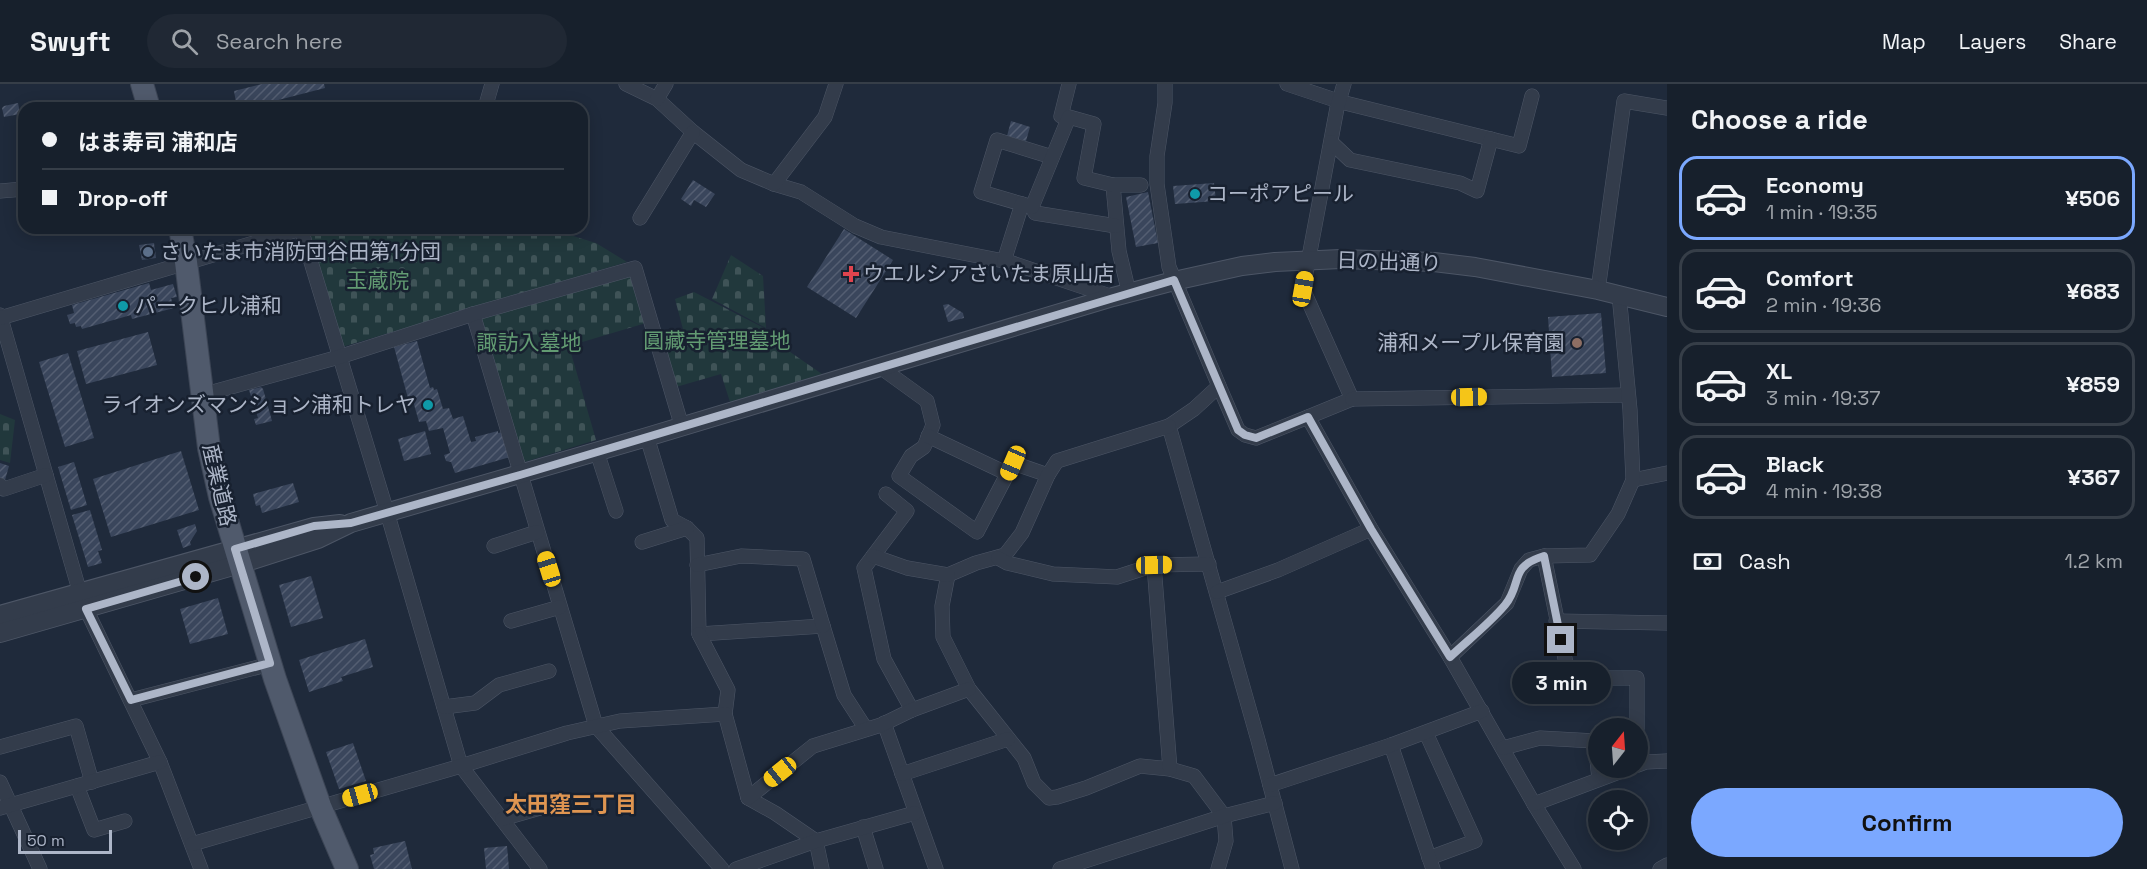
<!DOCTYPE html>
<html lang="en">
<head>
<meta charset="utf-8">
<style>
	body { margin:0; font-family:"Space Grotesk","Noto Sans JP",sans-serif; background:#202834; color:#f1f3f6; height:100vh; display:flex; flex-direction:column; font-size:22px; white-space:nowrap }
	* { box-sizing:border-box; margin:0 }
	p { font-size:20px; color:#9ea3a9 }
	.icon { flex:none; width:33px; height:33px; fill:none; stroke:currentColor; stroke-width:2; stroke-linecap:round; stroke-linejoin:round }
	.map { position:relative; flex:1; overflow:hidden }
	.details { display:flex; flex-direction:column; background:#17202c; width:480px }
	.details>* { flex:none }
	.guide { position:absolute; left:18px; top:18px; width:570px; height:132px; border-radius:18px; box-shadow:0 3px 15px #0003,0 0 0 2px #363e48; display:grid; align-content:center; height:132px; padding:0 24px; background:#17202c }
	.needle { width:39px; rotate:17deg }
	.fabs { position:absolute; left:1588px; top:634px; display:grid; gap:12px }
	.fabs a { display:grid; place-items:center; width:60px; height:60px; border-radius:50%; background:#17202c; box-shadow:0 3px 15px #0003,0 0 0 2px #363e48; font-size:30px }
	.scale { position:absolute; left:18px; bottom:15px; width:94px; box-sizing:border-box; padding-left:6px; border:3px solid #adb6c8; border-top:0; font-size:16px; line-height:21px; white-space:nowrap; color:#adb6c8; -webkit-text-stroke:4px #182130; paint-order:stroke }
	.end { position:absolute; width:27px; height:27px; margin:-14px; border:8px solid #adb6c8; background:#111; box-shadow:0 0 0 3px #111 }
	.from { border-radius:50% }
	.bubble { position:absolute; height:42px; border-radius:21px; background:#17202c; box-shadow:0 3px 15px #0003,0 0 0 2px #363e48; font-size:20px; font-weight:800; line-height:42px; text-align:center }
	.car { position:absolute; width:18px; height:36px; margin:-18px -9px; border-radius:8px; box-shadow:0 0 4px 2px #0007; background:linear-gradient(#f5c518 24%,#345 0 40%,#f5c518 0 76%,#345 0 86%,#f5c518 0) }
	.guide b { display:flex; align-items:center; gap:21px; height:57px; font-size:22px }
	.guide b+b { border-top:2px solid #363e48 }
	.guide i { width:15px; height:15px; background:#f1f3f6 }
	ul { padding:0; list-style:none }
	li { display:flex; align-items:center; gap:18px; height:84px; margin:0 12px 9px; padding:0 12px; border:3px solid #363e48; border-radius:18px }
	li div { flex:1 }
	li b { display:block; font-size:22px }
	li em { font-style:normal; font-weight:800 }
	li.current { border-color:#7ba8ff }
	li>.icon { width:54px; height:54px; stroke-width:1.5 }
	h2 { padding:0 24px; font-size:27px; line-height:72px }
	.pay { display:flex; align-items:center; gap:15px; height:66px; padding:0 24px; font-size:22px }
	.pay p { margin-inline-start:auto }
	.cta { display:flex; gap:12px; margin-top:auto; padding:12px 24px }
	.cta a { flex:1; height:69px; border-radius:36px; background:#7ba8ff; color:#111; font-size:24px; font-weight:800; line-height:69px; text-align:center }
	header { display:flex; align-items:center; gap:36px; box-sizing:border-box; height:84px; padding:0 30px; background:#17202c; border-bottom:2px solid #363e48 }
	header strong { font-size:28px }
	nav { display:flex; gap:33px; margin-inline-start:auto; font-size:21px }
	.search { width:420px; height:54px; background:#202834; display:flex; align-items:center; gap:15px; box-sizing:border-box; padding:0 21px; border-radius:33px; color:#9ea3a9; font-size:22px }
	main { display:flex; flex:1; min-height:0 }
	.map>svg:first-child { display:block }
	.cemetery { fill:url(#cemetery-stones) }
	.building { fill:url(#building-hatch) }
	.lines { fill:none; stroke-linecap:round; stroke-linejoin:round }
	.minor-casing { stroke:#4d5666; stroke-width:15 }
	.tertiary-casing { stroke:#4d5666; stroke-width:20 }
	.primary-casing { stroke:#3c4555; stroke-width:24 }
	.minor { stroke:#333c4b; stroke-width:14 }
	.tertiary { stroke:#333c4b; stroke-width:18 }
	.primary { stroke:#505a6c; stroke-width:22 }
	.route { stroke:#adb6c8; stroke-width:8 }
	.culture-dot { fill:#0f9aa8; stroke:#182130; stroke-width:2 }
	.service-dot { fill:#5c6f8a; stroke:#182130; stroke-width:2 }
	.health-dot { fill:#e0444e; stroke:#182130; stroke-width:2 }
	.education-dot { fill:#8d6e63; stroke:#182130; stroke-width:2 }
	.labels { text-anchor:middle; stroke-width:5; stroke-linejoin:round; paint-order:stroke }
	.poi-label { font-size:21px; fill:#adb6c8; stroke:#182130; text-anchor:start }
	.street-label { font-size:21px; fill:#adb6c8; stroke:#182130 }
	.park-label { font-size:21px; fill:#629b72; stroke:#182130 }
	.neighbourhood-label { font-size:22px; font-weight:bold; fill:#df9551; stroke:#182130 }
</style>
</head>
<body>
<header>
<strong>Swyft</strong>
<div class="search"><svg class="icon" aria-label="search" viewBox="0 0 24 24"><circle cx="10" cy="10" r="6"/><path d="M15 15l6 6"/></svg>Search here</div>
<nav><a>Map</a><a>Layers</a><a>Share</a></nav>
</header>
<main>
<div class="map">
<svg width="1667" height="785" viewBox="0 0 1667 785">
	<defs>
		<pattern id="cemetery-stones" width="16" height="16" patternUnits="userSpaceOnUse" patternTransform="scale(1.5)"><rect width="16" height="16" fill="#21383c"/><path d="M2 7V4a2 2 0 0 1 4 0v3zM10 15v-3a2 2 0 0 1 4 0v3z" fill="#3f5357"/></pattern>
		<pattern id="building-hatch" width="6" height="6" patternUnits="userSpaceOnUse" patternTransform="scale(1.5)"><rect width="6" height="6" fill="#3a465c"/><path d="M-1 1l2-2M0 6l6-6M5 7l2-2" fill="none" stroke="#545e72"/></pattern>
	</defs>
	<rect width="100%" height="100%" fill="#1f2a3b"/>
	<g class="cemetery">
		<polygon points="319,144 547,144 596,159 627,178 342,263 307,148"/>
		<polygon points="731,171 763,192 766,244 712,215"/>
		<polygon points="632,191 646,239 569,262 596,356 521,379 479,233"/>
		<polygon points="694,208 766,245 767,252 822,290 730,318 721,290 676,303 662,256 684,249 675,215"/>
		<polygon points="0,330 15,336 10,379 0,376"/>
	</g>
	<g class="building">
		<polygon points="262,0 324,0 325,4 247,24 237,24 234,7"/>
		<polygon points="204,16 206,24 189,24 200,20 199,17"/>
		<polygon points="18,19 20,30 4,33 2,24 4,22"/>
		<polygon points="1011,37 1030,43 1026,57 1007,52"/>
		<polygon points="693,96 715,110 706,123 694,116 691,122 681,115"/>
		<polygon points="1214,99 1216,117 1175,120 1173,102"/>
		<polygon points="1148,108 1158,159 1136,163 1126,113"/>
		<polygon points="844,145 893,176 856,234 807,203"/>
		<polygon points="154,159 156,174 142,176 139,161"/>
		<polygon points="149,199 151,206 173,200 177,213 171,214 174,224 132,235 131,231 82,245 81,242 76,243 75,239 70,240 67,231 74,229 72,221"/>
		<polygon points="948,220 963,229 964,234 948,238 943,221"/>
		<polygon points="1601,229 1606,289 1552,293 1548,233"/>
		<polygon points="148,248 157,281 86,300 77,267"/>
		<polygon points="417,257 430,304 433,303 434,306 437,305 443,325 449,324 453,335 463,332 471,358 476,357 475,353 498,347 498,349 503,348 510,373 455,389 451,378 446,377 444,371 450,369 443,344 429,347 426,337 419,338 413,317 409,318 394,263"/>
		<polygon points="68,269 94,354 65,363 39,278"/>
		<polygon points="261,303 263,305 272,337 256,341 254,335 258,334 249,306"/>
		<polygon points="425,347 431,370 404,377 398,355"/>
		<polygon points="181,367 199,426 111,453 93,395"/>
		<polygon points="74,378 87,421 71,426 58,383"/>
		<polygon points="0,379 9,382 5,396 0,394"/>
		<polygon points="293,399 299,418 262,429 260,421 256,422 253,410"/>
		<polygon points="90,426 102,466 98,467 102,479 88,483 72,431"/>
		<polygon points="195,440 197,447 190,458 191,461 183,464 177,446"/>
		<polygon points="311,492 323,534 291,543 279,501"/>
		<polygon points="218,514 228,550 190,560 180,525"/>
		<polygon points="365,555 373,583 341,593 343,597 309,608 299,576"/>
		<polygon points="353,659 366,697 339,705 326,668"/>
		<polygon points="405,757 412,785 374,785 370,771 374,770 373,764"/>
		<polygon points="507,762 509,785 486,785 484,764"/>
	</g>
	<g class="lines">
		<defs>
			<g id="minor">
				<polyline points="626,0 657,15 693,48 741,86 774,100 801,108 855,142 881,153 1009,178 1113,213"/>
				<polyline points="1165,0 1165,19 1157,72 1157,100 1169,183 1219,302 1238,346 1245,351 1256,354 1308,333"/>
				<polyline points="1287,0 1341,18 1519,62 1532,12"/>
				<polyline points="1344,0 1337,24 1303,205 1352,315 1308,333 1371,445 1450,573 1534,720 1574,785"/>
				<polyline points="657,15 666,0"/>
				<polyline points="485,24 492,0"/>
				<polyline points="1067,35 1061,32 1069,0"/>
				<polyline points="1331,58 1350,76 1460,99 1477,107 1491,55"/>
				<polyline points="774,100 825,33 836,0"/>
				<polyline points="1113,101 1119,167 1129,209"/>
				<polyline points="0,107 24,105"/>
				<polyline points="1022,120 981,108 997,56 1052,73"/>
				<polyline points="1032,123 1035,129 1116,142"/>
				<polyline points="640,134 693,48"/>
				<polyline points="301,145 387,428 461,682 540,785"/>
				<polyline points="1004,177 1022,120 1032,123 1069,33 1094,40 1084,94 1113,101 1141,101"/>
				<polyline points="1598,206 1624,17 1667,24"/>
				<polyline points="473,230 596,642 722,785"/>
				<polyline points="0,231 80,509"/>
				<polyline points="0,234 304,144"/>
				<polyline points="880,283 927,317 933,341 924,363 911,372 899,392 977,448 1013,379 1048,391"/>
				<polyline points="1219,302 1194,325 1169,342 1258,656 1292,785"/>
				<polyline points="202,311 339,273 473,230 635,184 682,343"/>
				<polyline points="1352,315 1628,311"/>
				<polyline points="1169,342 1057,377 1048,391 1022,449 1005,471 976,479 948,491 942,522 943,553 969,605 1024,674 1034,699 1049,714 1057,713 1086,704 1140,682 1170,685 1194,692 1224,732 1226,757 1218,785"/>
				<polyline points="928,352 1008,390"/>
				<polyline points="647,353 672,436 687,444 697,454 699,550 823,542 844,611 866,645"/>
				<polyline points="597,368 616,427"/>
				<polyline points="1633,396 1667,389"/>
				<polyline points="0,401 4,405 46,391"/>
				<polyline points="886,410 907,427 864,484 884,575 912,626"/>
				<polyline points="642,458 687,444"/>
				<polyline points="494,462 537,448"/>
				<polyline points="873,472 907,484 948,491"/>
				<polyline points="1544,472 1569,594 1637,594 1637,645"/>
				<polyline points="998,474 1007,479 1053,490 1117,493 1154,481"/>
				<polyline points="697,481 741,472 803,475 823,542"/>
				<polyline points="1217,508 1278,486 1371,445"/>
				<polyline points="86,525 160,678 201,785"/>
				<polyline points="511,537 560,523"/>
				<polyline points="1556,537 1667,539"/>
				<polyline points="699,550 728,606 725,630"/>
				<polyline points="1450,573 1507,519 1521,485 1529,476 1544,472 1590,471 1618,430 1633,396 1630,326 1619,210"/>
				<polyline points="131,616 270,580"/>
				<polyline points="444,623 475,619 499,601 549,587"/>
				<polyline points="884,639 936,785"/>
				<polyline points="1426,649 1475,757 1429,774"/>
				<polyline points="1391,661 1433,785"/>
				<polyline points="0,663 76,642 92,698"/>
				<polyline points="1503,664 1540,654 1595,657 1599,695"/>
				<polyline points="1638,681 1646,678 1667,677"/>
				<polyline points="1170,685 1154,481 1209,480"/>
				<polyline points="902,690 1008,655"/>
				<polyline points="0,698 40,785"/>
				<polyline points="1270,701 1391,661 1482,627"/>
				<polyline points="77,702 94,746 125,737"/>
				<polyline points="748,714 775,729 816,757 822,785"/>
				<polyline points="1534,720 1630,684"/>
				<polyline points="0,724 160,678"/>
				<polyline points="502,735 554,720"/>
				<polyline points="863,743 876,785"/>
				<polyline points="192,760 461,682 567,649 620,637 725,630 748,714 813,662 881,641 912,626 969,605"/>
				<polyline points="736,785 816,757 915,729"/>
				<polyline points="1060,785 1224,732 1275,719"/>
				<polyline points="1660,785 1667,781"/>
			</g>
			<g id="tertiary">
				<polyline points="0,531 314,443 340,440"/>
				<polyline points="0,549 240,480 318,455 351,439 647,353 1113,213 1174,197 1242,182 1275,178 1341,175 1434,178 1475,183 1598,206 1667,223"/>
			</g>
			<g id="primary">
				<polyline points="142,0 149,24"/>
				<polyline points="180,144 186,178 209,364 220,413 275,595 320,722 347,785"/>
			</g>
		</defs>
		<use href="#minor" class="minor-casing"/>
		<use href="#tertiary" class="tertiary-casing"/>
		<use href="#primary" class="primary-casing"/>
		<use href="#minor" class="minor"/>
		<use href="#tertiary" class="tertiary"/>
		<use href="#primary" class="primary"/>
	</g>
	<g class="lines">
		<path class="route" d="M 196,493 L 86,525 L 131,616 L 270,579 L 235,465 L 314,442 L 351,439 L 520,391 L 1174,196 L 1238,346 L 1245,351 L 1256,354 L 1308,333 L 1371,445 L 1450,573 C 1468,556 1489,540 1505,521 C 1523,499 1508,483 1544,472 L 1561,556"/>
	</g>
	<g class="culture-dot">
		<circle cx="1195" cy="110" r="6"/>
		<circle cx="123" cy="222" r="6"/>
		<circle cx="428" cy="321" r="6"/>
	</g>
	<circle class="service-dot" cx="148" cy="168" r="6"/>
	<path class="health-dot" d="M848 181h6v6h6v6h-6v6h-6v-6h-6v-6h6z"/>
	<circle class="education-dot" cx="1577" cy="259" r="6"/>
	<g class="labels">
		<g class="poi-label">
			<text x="1207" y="117">コーポアピール</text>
			<text x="160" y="175">さいたま市消防団谷田第1分団</text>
			<text x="863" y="197">ウエルシアさいたま原山店</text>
			<text x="135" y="229">パークヒル浦和</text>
			<text x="1565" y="266" text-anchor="end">浦和メープル保育園</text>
			<text x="416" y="328" text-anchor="end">ライオンズマンション浦和トレヤ</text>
		</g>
		<g class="street-label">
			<text transform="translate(1389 178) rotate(2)" y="7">日の出通り</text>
			<text transform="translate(219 401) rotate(77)" y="7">産業道路</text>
		</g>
		<g class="park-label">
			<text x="378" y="204">玉蔵院</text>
			<text x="717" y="264">圓藏寺管理墓地</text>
			<text x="529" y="266">諏訪入墓地</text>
		</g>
		<g class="neighbourhood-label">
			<text x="571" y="728">太田窪三丁目</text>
		</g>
	</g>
</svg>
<div class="fabs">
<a><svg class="needle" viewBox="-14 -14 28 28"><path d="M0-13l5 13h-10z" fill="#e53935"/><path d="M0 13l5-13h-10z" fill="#9ea3a9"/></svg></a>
<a><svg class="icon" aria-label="locate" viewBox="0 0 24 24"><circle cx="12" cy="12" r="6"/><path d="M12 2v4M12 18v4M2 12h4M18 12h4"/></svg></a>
</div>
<div class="scale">50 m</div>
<i class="end from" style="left:196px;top:493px"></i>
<i class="end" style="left:1561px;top:556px"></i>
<div class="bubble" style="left:1512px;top:578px;width:99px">3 min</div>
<i class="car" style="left:1303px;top:205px;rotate:10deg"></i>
<i class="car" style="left:1469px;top:313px;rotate:89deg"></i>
<i class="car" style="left:1013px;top:379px;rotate:203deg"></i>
<i class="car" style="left:1154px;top:481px;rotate:89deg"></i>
<i class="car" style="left:549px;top:485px;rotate:343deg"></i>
<i class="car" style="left:780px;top:688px;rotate:231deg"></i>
<i class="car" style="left:360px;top:711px;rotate:254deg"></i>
<div class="guide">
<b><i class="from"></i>はま寿司 浦和店</b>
<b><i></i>Drop-off</b>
</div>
</div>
<section class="details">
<h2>Choose a ride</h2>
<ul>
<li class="current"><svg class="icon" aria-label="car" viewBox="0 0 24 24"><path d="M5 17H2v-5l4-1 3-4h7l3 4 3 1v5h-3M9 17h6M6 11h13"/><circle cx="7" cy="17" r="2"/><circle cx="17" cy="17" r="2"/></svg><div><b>Economy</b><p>1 min · 19:35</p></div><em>¥506</em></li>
<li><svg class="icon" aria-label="car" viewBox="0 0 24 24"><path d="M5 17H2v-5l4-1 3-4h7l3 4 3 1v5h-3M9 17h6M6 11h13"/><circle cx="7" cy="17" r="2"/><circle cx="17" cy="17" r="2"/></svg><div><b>Comfort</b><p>2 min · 19:36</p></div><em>¥683</em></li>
<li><svg class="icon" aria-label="car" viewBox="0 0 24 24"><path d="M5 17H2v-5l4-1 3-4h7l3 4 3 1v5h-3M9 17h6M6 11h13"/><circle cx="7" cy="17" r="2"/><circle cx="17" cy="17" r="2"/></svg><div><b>XL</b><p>3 min · 19:37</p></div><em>¥859</em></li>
<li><svg class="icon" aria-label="car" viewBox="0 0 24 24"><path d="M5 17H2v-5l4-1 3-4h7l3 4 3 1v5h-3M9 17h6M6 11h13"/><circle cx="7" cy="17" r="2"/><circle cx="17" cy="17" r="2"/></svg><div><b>Black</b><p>4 min · 19:38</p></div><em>¥367</em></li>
</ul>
<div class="pay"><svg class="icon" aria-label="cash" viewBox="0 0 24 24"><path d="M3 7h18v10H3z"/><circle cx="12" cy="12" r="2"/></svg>Cash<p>1.2 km</p></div>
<div class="cta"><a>Confirm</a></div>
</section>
</main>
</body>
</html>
